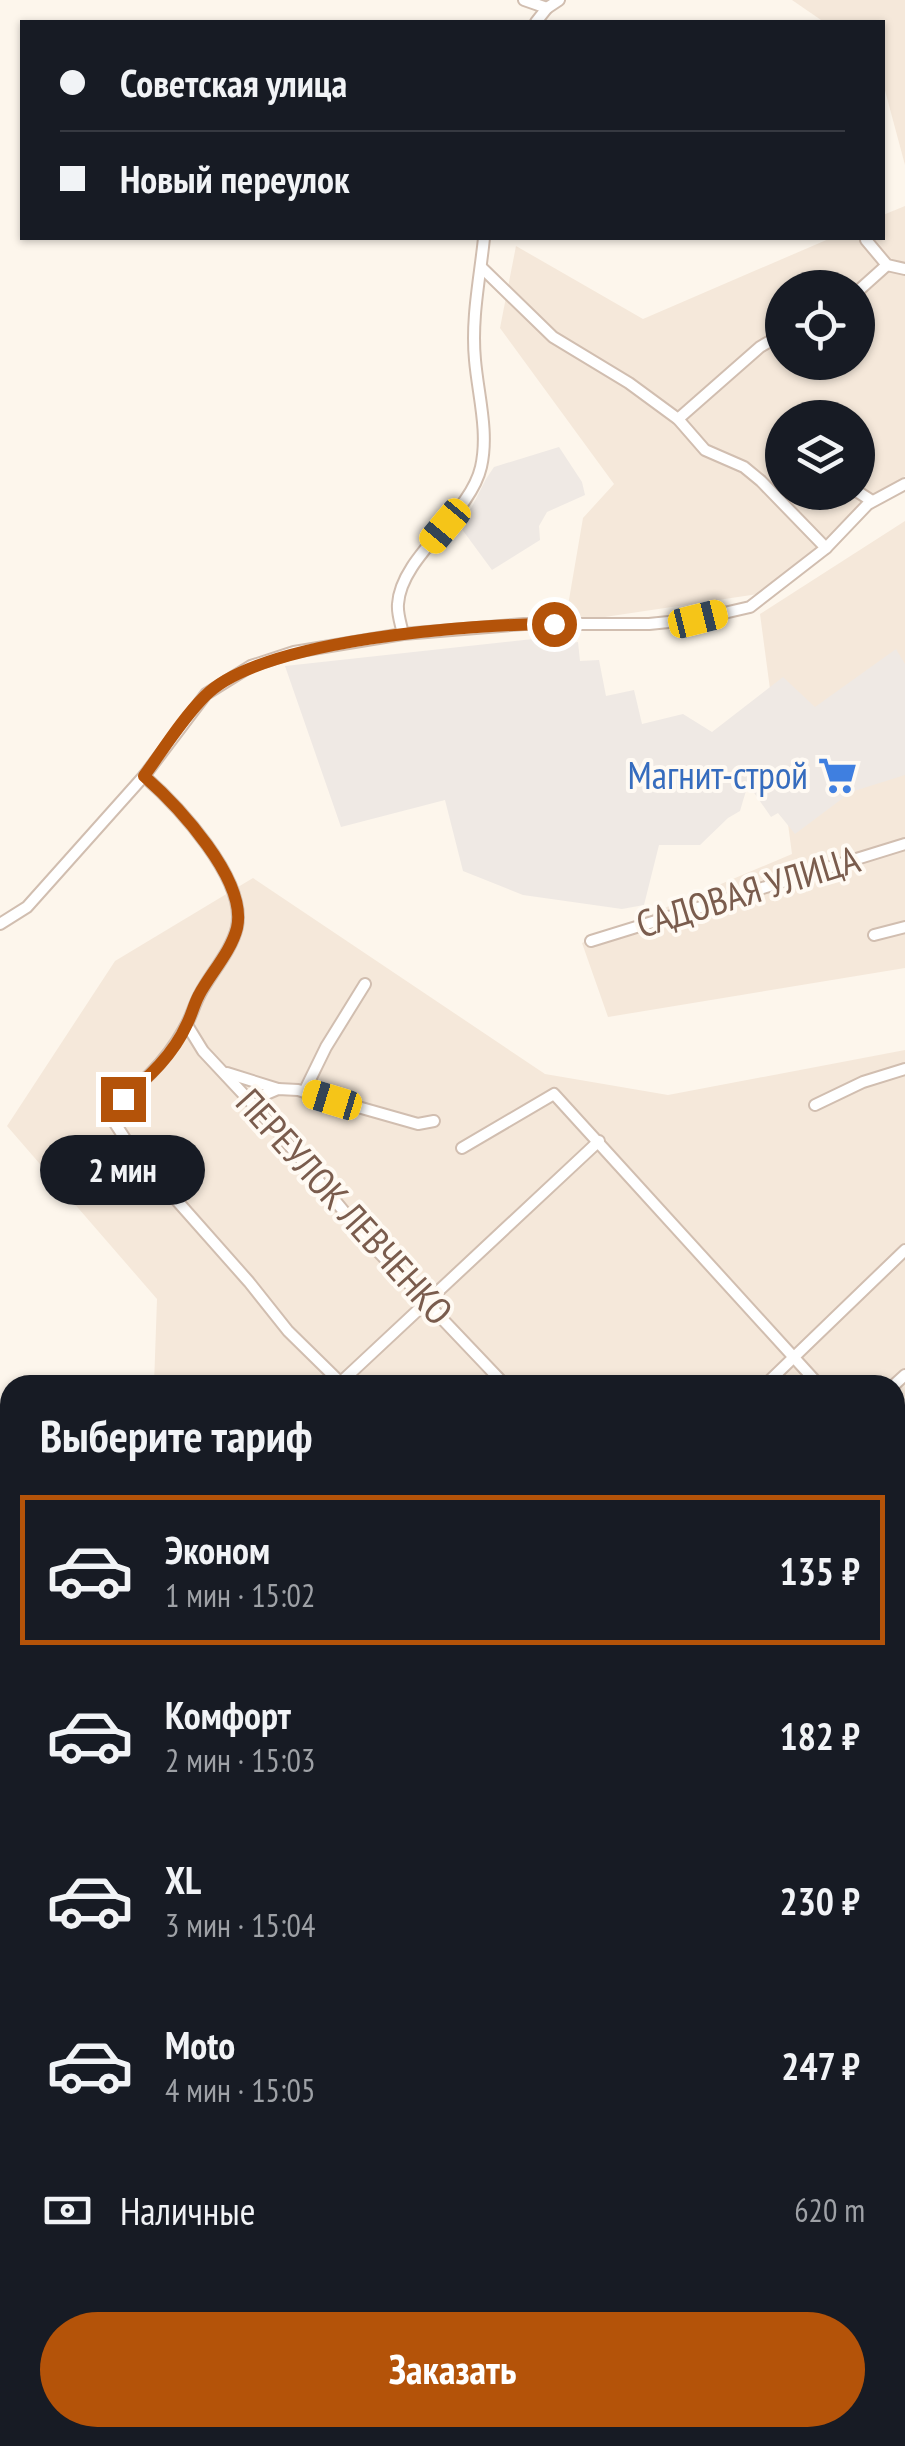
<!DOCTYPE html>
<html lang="ru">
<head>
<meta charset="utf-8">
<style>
	body { margin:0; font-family:"PT Sans Narrow",sans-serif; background:#20242c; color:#f1f3f6; height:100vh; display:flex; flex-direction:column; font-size:38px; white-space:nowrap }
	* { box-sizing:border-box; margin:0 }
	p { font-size:32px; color:#9ea1a6 }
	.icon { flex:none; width:55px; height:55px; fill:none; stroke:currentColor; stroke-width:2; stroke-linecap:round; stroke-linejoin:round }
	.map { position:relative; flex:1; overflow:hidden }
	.drawer { position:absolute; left:0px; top:1375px; width:905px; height:1072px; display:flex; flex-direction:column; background:#171b24; border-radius:30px 30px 0 0; box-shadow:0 2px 8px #0004 }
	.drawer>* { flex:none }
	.hud { position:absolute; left:20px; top:20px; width:865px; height:220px; border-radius:0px; box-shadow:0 2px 8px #0004; display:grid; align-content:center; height:220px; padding:0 40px; background:#171b24 }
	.tools { position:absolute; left:765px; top:270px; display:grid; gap:20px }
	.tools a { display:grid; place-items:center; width:110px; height:110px; border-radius:50%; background:#171b24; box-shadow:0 2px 8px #0004; font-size:50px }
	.end { position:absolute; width:45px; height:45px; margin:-22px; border:12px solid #b45309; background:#fff; box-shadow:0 0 0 5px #fff }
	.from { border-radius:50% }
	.bubble { position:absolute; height:70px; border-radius:35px; background:#171b24; box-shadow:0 2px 8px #0004; font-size:32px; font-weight:800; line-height:70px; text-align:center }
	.car { position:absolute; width:30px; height:60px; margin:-30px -15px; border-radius:12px; box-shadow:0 0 8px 2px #0007; background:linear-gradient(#f5c518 24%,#345 0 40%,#f5c518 0 76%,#345 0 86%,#f5c518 0) }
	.hud b { display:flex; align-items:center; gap:35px; height:95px; font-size:38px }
	.hud b+b { border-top:2px solid #363941 }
	.hud i { width:25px; height:25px; background:#f1f3f6 }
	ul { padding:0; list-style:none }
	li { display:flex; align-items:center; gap:30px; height:150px; margin:0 20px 15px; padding:0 20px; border:5px solid transparent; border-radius:0px }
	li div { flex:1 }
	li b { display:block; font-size:38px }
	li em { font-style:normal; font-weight:800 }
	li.current { border-color:#b45309 }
	li>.icon { width:90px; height:90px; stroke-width:1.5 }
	h2 { padding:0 40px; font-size:45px; line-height:120px }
	.pay { display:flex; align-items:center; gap:25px; height:110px; padding:0 40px; font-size:38px }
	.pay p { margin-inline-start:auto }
	.cta { display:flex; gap:20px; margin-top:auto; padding:20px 40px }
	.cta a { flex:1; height:115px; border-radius:60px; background:#b45309; color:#fff; font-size:40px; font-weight:800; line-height:115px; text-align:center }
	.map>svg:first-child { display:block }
	.residential { fill:#f5e8da; fill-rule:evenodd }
	.industrial { fill:#efe9e4 }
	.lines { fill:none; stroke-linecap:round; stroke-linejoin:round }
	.minor-casing { stroke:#d1beb0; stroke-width:14 }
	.major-casing { stroke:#dad1cd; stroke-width:16 }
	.minor { stroke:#fff; stroke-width:10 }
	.major { stroke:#fbd9a5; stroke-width:12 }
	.route { stroke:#b45309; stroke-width:12 }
	.labels { text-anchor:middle; stroke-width:8; stroke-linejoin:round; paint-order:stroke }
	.shop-label { font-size:38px; fill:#366cbe; stroke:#fffaf3; text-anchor:end }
	.street-label { font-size:38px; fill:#7a5c4d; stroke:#fffaf3 }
</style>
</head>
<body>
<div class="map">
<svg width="905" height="2446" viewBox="0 0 905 2446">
	<rect width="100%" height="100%" fill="#fdf6ec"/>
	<g class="residential">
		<polygon points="792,0 905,0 905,165 883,83 882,22 824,22"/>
		<path d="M 905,206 L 905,476 L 758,594 L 565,623 L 583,518 L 614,484 L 500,328 L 516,246 L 643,319 L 831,238 L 882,238 L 883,215 ZM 782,288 L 858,288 L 858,362 L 782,362 ZM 782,418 L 858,418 L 858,492 L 782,492 Z"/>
		<polygon points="905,521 905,968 608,1017 582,943 792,854 760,614"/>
		<polygon points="253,878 545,1074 668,1095 905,1050 905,1827 895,1835 895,1385 154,1385 157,1299 7,1126 115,961"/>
		<polygon points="905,1859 905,2285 895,2296 895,1868"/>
		<polygon points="905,2329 905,2446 795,2446 803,2438 895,2438 895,2340"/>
		<polygon points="32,2438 208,2438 198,2446 25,2446"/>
		<polygon points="274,2438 759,2438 751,2446 277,2446"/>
	</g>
	<g class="industrial">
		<polygon points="559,447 582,482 585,495 547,512 539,526 540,540 492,570 461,528 486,479 494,467"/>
		<polygon points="551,637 555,645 578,642 580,661 599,660 606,696 634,690 642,724 683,714 712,732 783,677 815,707 896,649 905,664 905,775 851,792 795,834 778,813 771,817 748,784 740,811 728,818 700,845 659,845 644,905 622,909 523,895 463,871 445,800 341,827 285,666"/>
	</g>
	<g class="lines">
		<defs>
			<g id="minor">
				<polyline points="524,0 547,8"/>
				<polyline points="536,22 547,8 559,0"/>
				<polyline points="866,240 887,265 905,269"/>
				<polyline points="481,267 553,337 629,383 678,419 705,450 744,467 761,481 826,548"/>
				<polyline points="858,291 887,265"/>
				<polyline points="678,419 760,347 782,334"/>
				<polyline points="858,492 872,501"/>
				<path d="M 403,634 C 401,624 397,614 398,604 C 401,556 470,515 481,467 C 489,432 478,395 475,360 C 471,318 480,278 484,238"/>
				<path d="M 144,776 C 177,805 247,879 237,927 C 232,950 211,973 200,994 C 194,1005 191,1018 184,1029 C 165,1064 138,1087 107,1111 L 133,1151 L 249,1282 L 288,1331 L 343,1385"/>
				<polyline points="0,924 27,907 144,776 206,694 251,666 294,652 403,634 524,624 649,624 698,619 750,607 826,548 868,504 905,484"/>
				<polyline points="874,935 905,927"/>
				<polyline points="591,941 905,844"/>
				<polyline points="187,1025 203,1051 275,1128 370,1243 505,1385"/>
				<polyline points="227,1073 278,1089"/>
				<polyline points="304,1092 326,1047 365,984"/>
				<polyline points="815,1105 863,1082 905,1069"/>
				<polyline points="263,1113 264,1095 278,1089 298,1090 418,1124 434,1121"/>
				<polyline points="462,1148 554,1094 819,1385"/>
				<polyline points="341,1382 599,1141"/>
				<polyline points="765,1385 905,1250"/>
				<polyline points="894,1385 905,1375"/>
				<polyline points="895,1477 905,1489"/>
				<polyline points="895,1601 905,1593"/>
				<polyline points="895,1805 905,1816"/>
				<polyline points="0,1876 10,1879"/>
				<polyline points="895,2049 905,2041"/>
				<polyline points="895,2270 905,2280"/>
				<polyline points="895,2301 905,2291"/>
				<polyline points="254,2438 258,2446"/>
				<polyline points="485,2438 490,2446"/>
				<polyline points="769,2446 777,2438"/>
			</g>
			<g id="major">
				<polyline points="895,1848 905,1840"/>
				<polyline points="198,2446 209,2438"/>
			</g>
		</defs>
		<use href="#minor" class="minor-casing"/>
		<use href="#major" class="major-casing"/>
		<use href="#minor" class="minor"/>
		<use href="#major" class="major"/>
	</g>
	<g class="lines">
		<path class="route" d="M 123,1099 C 149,1077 173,1055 187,1024 C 192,1014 194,1004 199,995 C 210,974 231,952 237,928 C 248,880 177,805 144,776 C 163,750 182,719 205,696 C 261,639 473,624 554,624"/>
	</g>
	<defs>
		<symbol id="supermarket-bare" viewBox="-9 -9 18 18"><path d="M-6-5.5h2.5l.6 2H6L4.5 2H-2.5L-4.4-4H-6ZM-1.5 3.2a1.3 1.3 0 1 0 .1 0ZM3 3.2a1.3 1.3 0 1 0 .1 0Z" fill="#3f7fe0" stroke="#fffaf3" stroke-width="2.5" paint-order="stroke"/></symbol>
	</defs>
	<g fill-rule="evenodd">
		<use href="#supermarket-bare" x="810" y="748" width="55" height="55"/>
	</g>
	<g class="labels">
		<g class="shop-label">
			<text x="808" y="789">Магнит-строй</text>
		</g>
		<g class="street-label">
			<text transform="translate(748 892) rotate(-17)" y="13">САДОВАЯ УЛИЦА</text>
			<text transform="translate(344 1207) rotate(48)" y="13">ПЕРЕУЛОК ЛЕВЧЕНКО</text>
		</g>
	</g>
</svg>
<div class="tools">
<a><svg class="icon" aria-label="locate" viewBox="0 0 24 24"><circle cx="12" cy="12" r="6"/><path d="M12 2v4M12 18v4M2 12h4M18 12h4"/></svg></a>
<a><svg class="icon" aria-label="layers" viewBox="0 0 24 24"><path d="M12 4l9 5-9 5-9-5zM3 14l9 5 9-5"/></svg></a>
</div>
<i class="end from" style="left:554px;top:624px"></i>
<i class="end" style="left:123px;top:1099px"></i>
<div class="bubble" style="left:40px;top:1135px;width:165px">2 мин</div>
<i class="car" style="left:445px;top:526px;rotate:220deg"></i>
<i class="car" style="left:698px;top:619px;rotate:76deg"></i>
<i class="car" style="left:332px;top:1100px;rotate:287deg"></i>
<div class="hud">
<b><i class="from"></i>Советская улица</b>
<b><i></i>Новый переулок</b>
</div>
<section class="drawer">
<h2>Выберите тариф</h2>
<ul>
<li class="current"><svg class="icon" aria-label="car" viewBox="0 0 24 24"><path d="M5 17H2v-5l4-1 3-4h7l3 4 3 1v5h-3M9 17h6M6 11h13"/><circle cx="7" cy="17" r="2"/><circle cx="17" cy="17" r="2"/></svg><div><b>Эконом</b><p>1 мин · 15:02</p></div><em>135 ₽</em></li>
<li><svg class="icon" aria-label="car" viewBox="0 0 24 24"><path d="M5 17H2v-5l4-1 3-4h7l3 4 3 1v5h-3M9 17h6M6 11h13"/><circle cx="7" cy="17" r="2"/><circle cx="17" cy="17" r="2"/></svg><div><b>Комфорт</b><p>2 мин · 15:03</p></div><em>182 ₽</em></li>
<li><svg class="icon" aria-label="car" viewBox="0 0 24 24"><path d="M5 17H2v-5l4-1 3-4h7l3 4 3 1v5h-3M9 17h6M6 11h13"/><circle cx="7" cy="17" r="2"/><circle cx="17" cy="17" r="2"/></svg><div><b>XL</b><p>3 мин · 15:04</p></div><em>230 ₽</em></li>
<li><svg class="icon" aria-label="car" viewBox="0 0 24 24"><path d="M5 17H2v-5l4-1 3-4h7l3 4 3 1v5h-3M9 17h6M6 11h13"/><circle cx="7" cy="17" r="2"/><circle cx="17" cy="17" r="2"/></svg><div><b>Moto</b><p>4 мин · 15:05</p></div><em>247 ₽</em></li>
</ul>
<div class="pay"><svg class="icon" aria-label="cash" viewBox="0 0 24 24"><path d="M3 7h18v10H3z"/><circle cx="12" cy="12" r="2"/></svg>Наличные<p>620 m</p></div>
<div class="cta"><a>Заказать</a></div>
</section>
</div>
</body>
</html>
